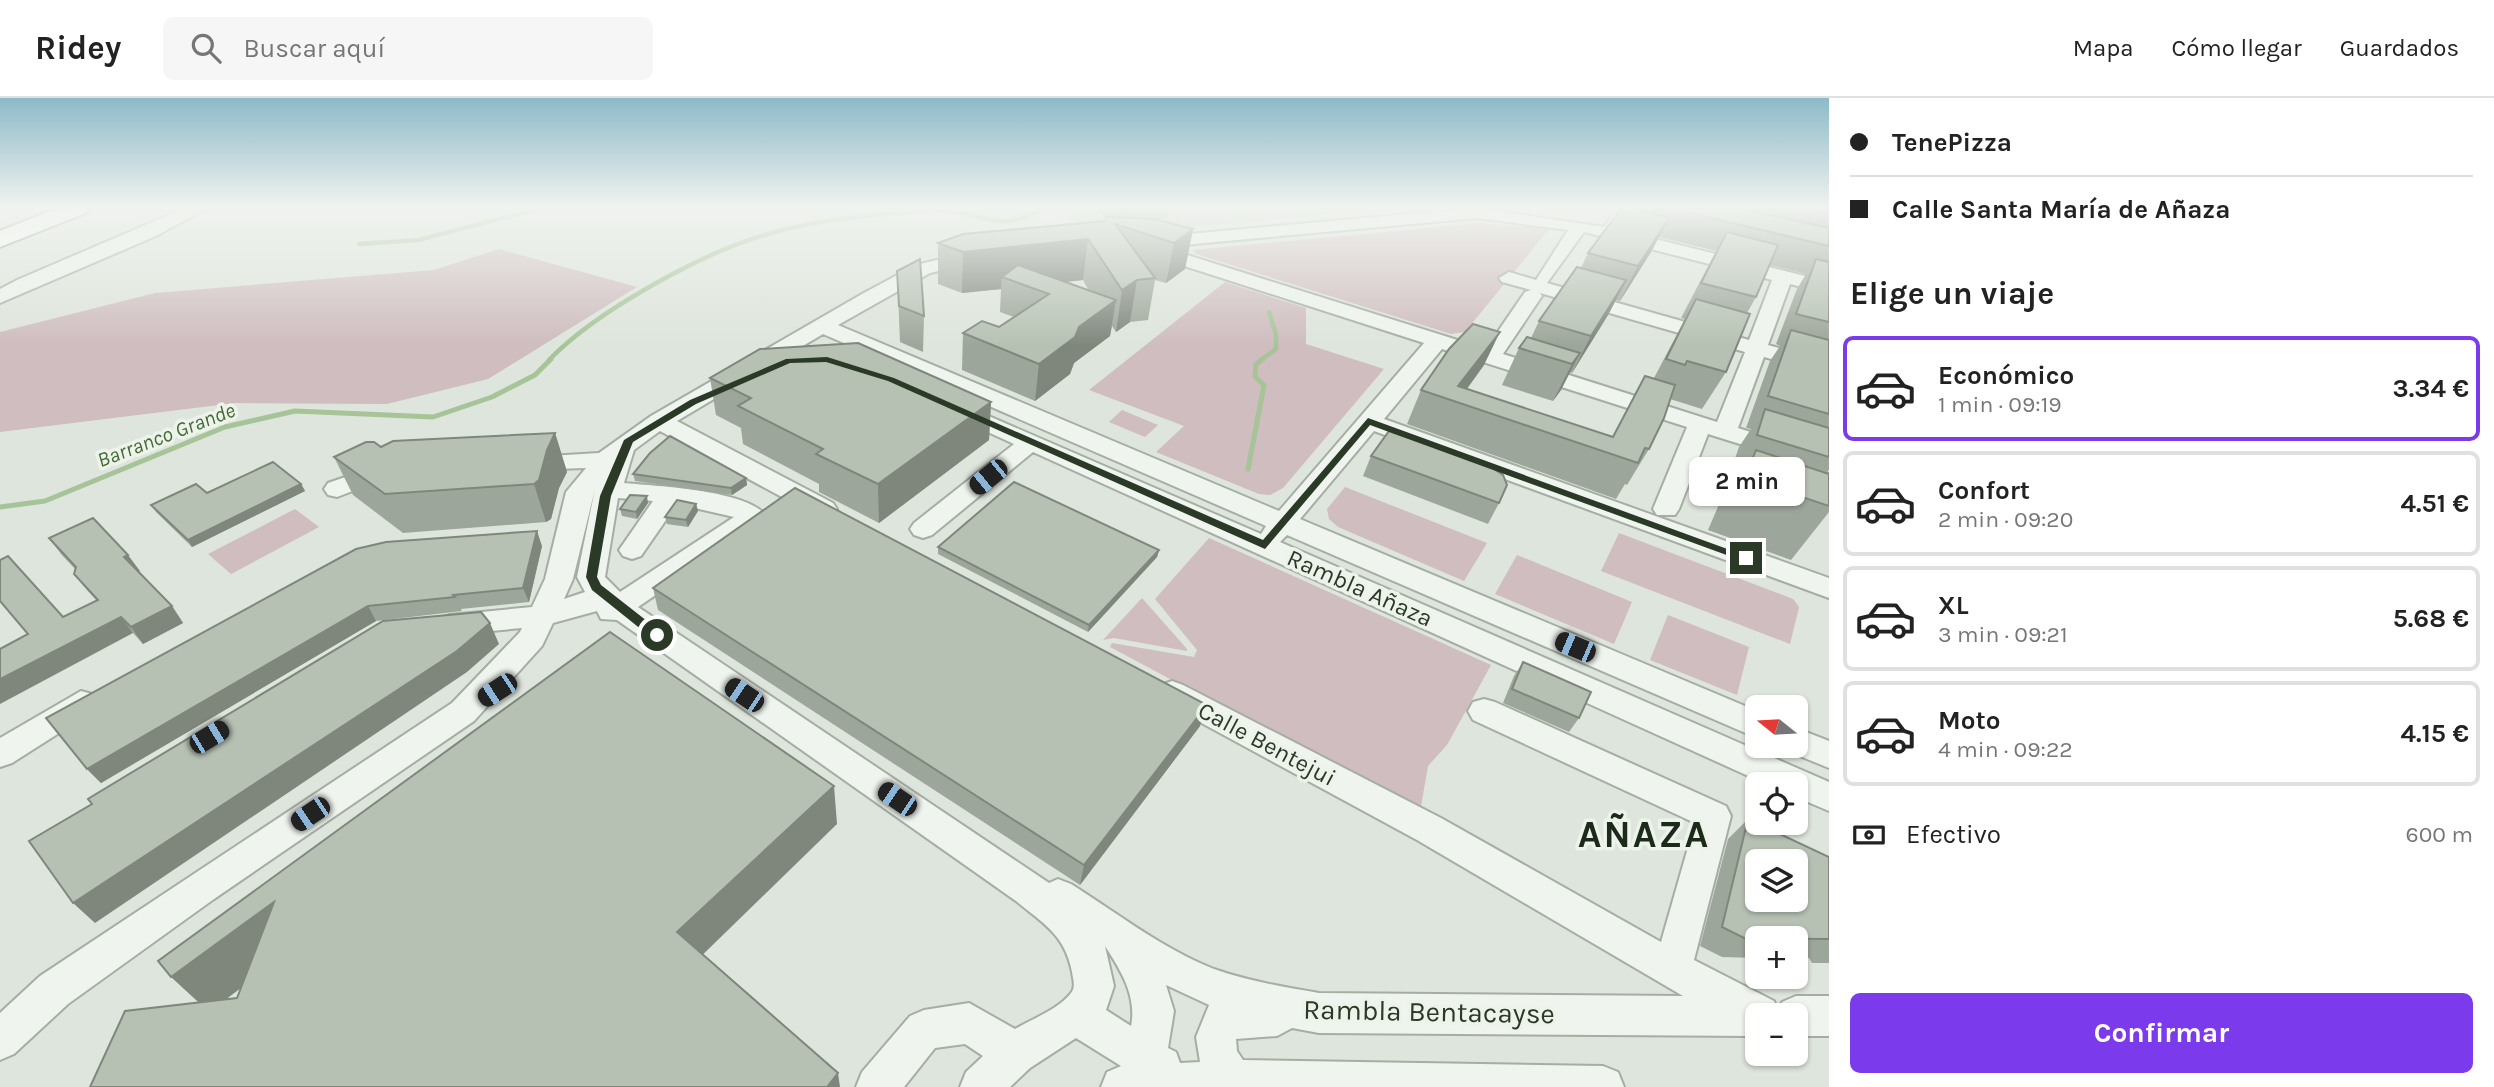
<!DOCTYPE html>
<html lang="es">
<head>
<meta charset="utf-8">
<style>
	body { margin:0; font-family:Karla,sans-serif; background:#f6f6f6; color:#222; height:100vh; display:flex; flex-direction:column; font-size:26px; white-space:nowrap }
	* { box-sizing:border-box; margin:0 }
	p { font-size:23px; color:#767676 }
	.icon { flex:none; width:38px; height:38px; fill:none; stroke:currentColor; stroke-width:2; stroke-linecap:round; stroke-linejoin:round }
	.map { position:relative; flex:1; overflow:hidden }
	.drawer { display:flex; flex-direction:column; background:#fff; width:665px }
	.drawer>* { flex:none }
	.top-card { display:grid; align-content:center; height:154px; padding:0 21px; background:#fff }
	.needle { width:46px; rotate:288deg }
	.fabs { position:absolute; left:1745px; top:597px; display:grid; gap:14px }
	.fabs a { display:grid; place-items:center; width:63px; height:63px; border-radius:10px; background:#fff; box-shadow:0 2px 5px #0004; font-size:35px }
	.end { position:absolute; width:32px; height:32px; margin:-16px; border:9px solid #2b3a27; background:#fff; box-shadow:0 0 0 4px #fff }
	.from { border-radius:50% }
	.bubble { position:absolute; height:49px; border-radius:10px; background:#fff; box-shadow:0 2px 5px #0004; font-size:23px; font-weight:700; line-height:49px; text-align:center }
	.car { position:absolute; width:21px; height:42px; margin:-21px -10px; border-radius:9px; box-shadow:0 0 5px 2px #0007; background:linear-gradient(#222 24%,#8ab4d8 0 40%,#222 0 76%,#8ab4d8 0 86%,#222 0) }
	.top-card b { display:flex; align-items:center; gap:24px; height:66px; font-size:26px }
	.top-card b+b { border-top:2px solid #e0e0e0 }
	.top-card i { width:18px; height:18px; background:#222 }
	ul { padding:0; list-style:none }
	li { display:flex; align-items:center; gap:21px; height:105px; margin:0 14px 10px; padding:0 7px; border:4px solid #e0e0e0; border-radius:10px }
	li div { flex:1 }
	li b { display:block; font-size:26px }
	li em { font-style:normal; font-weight:700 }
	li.active { border-color:#7c3aed }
	li>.icon { width:63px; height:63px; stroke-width:1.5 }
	h2 { padding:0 21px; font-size:32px; line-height:84px }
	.pay { display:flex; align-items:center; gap:18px; height:77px; padding:0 21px; font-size:26px }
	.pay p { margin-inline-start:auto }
	.primary-button { display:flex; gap:14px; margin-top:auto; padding:14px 21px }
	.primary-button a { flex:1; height:80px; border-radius:10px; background:#7c3aed; color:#fff; font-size:28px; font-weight:700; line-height:80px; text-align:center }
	header { display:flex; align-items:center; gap:42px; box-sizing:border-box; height:98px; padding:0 35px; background:#fff; border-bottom:2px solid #e0e0e0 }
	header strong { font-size:33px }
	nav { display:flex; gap:38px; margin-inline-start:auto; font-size:24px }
	.search { width:490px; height:63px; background:#f6f6f6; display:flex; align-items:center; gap:18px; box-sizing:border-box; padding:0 24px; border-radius:10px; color:#767676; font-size:26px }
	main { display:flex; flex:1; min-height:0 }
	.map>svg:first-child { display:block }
	.built { fill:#cdd6ca }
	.green { fill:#cfbdbf }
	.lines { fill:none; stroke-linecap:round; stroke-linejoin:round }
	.stream-far1 { stroke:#a6c498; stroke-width:4.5 }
	.stream { stroke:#a6c498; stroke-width:5 }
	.minor-casing { stroke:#a5aea2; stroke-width:4 }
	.highway-casing { stroke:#899b84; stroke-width:4 }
	.minor { fill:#eff4ee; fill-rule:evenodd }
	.highway { fill:#fff; fill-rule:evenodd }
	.wall { fill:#9da69a; fill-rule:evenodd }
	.shaded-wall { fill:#7f877d }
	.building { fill:#b6c1b3; stroke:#7f877d; stroke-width:2; fill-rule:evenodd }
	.route { fill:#2b3a27 }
	.labels { text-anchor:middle; stroke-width:7; stroke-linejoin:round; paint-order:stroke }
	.far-water-label { font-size:21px; font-style:italic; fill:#436b34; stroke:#edf3eb }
	.street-label { font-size:24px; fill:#2b3a27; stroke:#edf3eb }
	.near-street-label { font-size:28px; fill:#2b3a27; stroke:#edf3eb }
	.near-district-label { font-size:38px; font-weight:bold; letter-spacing:2px; fill:#1c2b19; stroke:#edf3eb }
</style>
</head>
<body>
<header>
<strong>Ridey</strong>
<div class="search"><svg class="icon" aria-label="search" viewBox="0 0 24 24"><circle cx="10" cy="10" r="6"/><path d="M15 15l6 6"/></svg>Buscar aquí</div>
<nav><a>Mapa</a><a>Cómo llegar</a><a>Guardados</a></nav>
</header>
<main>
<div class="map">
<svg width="1829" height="989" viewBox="0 0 1829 989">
	<rect width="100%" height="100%" fill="#dee5dc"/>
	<polygon class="built" points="1084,110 1401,110 1112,136 1067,121"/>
	<g class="green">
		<polygon points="1479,125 1549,131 1465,234 1451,236 1196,156 1193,152"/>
		<polygon points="499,151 637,189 488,281 387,306 235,305 0,334 0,234 155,195 434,172"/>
		<polygon points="1225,184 1306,210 1306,246 1384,271 1283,390 1270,397 1259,396 1156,354 1184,328 1089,292"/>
		<polygon points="1122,312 1158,327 1145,339 1109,324"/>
		<polygon points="1345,389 1487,445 1464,483 1338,429 1329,421 1327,411"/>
		<polygon points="295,411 319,429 231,476 208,456"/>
		<polygon points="1619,435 1793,501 1799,509 1790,546 1601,473"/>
		<polygon points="1209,440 1491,567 1447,647 1428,668 1420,714 1110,549 1112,545 1194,559 1197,552 1155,501"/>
		<polygon points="1517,457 1632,504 1614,546 1495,496"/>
		<polygon points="1142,500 1187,551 1187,553 1114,540 1103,542"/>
		<polygon points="1668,517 1749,549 1737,597 1650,562"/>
	</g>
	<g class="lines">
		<g class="stream-far1">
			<polyline points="359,146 418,142 541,110"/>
			<path d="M 549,262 C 595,214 703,154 768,136 C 822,120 879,116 936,112 C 960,110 985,125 1009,123 C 1021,122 1037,114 1049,110"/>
			<polyline points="1261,262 1276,251 1276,236 1269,214"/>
		</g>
		<g class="stream">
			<polyline points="1248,371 1264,287 1255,279 1256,266 1263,261"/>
			<polyline points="0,409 45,403 225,329 295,313 433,319 492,299 535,277 551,261"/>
		</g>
		<defs>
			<g id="minor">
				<polygon points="185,110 207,110 156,138 0,205 0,191 17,182"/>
				<path d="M 1477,110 L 1604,129 L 1618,110 L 1651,110 L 1679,115 L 1682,119 L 1679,123 L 1631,117 L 1619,132 L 1829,184 L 1829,196 L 1790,186 L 1768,247 L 1829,264 L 1829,277 L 1764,259 L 1738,330 L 1829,359 L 1829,374 L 1708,336 L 1679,411 L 1675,417 L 1657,417 L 1653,411 L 1687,329 L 1442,251 L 1384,321 L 1829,480 L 1829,500 L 1374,333 L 1300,421 L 1757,613 L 1757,640 L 1287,437 L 1280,444 L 1829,684 L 1829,713 L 1796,699 L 1796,686 L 1766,686 L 1033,354 L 932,437 L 923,440 L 914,437 L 910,431 L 914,425 L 1014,346 L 946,315 L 943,310 L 954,303 L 1261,436 L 1266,428 L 823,236 L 677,323 L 833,405 L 837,411 L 833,417 L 815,417 L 660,333 L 634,352 L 624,385 C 654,388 749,392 766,418 L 762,424 L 638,509 L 1049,785 L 1058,781 L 1071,786 C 1117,815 1163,851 1214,871 C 1248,883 1284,889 1319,895 L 1683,898 L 1417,742 L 1161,603 L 1157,595 L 1161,587 L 1172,583 L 1183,587 L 1441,720 L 1661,844 L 1695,725 L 1473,622 L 1468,613 L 1473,604 L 1484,601 L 1495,604 L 1726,708 L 1731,718 L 1694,862 L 1774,903 L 1778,913 L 1782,904 L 1796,898 L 1829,898 L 1829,938 L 1796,938 L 1796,917 L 1757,917 L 1757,937 L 1754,938 L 1319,935 L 1292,930 L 1277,938 L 1236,941 L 1237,953 L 1243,962 L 1603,968 L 1618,974 L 1624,989 L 1101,989 L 1107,974 L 1121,968 L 1076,940 L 1030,970 L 1010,989 L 960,989 L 966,974 L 983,958 L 965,946 L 935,950 L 904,989 L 856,989 L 862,974 L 910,918 L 924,912 L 969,905 L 1015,931 C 1032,921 1059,911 1071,895 C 1076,889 1073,881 1072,874 C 1065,837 1044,826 1016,803 L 617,522 L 601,521 L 597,513 L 553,525 L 542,548 L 474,623 L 214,801 L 68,906 L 14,956 L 0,962 L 0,915 L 40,878 L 452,605 L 520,534 L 522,530 L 450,537 L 440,534 L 436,527 L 440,520 L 450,517 L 532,509 L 545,481 L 566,394 L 586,370 L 525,372 L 516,370 L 513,365 L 516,360 L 599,355 L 651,318 L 862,196 L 916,167 L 974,153 L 981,155 L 983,159 L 981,163 L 930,175 L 838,227 L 1279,413 L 1424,245 L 1144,155 L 1141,151 L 1147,146 L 1145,144 L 1154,139 ZM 1477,120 L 1568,132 L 1536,182 L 1509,174 L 1499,180 L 1502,184 L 1531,192 L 1525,194 L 1486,251 L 1162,149 ZM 1584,134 L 1772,182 L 1749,242 L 1547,185 ZM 1540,195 L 1745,254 L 1717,324 L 1503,256 L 1542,198 ZM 595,391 L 577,479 L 585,494 L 564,501 L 573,481 ZM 618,400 L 653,403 L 619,452 L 623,458 L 632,461 L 641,458 L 677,406 L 734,419 L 620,494 L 605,479 ZM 1105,848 C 1121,873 1137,898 1131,928 L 1106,912 L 1114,888 ZM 1166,887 L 1209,907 L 1196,939 L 1200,964 L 1180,965 L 1176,954 L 1168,950 L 1174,913 Z"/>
				<polygon points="383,366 392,368 395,373 392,378 337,399 328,397 324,391 328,385"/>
				<polygon points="81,593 92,596 97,605 92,614 12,665 0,669 0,640"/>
				<polygon points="1796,630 1829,643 1829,670 1785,652 1782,648 1796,648"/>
			</g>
			<polygon id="highway" points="58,110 90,110 86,115 0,149 0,133"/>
		</defs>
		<use href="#minor" class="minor-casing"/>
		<use href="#highway" class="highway-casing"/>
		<use href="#minor" class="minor"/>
		<use href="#highway" class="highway"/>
	</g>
	<g class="wall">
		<path d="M 1098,110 L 1170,110 L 1168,120 L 1156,121 L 1193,131 L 1185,171 L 1166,185 L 1155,182 L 1148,222 L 1130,224 L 1116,234 L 1112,228 L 1110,238 L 1074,265 L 1070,276 L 1035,303 L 962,272 L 963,235 L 999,229 L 1014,219 L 1000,214 L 1001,191 L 962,195 L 938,186 L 938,145 L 1105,123 L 1105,120 ZM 1083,182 L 1089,193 L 1065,184 Z"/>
		<polygon points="1639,110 1829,110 1829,372 1826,376 1829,376 1829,414 1791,462 1708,432 1720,404 1738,377 1730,375 1739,349 1751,331 1746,330 1770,263 1780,248 1776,246 1797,191 1806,176 1770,167 1756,199 1747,215 1726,274 1702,311 1670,301 1649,351 1627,387 1625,386 1616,401 1407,326 1421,292 1484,267 1467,291 1612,339 1645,278 1654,280 1685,221 1681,220 1716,153 1659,139 1651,154 1620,203 1616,202 1608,217 1572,275 1569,274 1561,292 1553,303 1502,287 1519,250 1531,240 1539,223 1581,170 1588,155 1637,113"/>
		<polygon points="897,173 924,218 923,254 900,244"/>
		<polygon points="710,280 991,304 989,342 879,425 819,394 819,386 743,346 741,330 716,317"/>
		<polygon points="555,335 567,374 559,390 551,421 546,424 403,435 353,397 334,359 381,349"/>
		<polygon points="1371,358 1499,405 1488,426 1363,378"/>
		<polygon points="633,376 746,380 747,387 732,397 635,383"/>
		<polygon points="301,386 305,393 192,449 156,414 151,407 207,395"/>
		<polygon points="648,405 637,421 622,418 620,411"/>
		<polygon points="696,406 698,413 688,429 667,426 665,419"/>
		<polygon points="49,440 140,473 138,474 172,508 183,525 143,546 133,535 96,502 87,492 74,476 75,471 61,456"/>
		<polygon points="542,448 529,504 461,511 462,513 376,523 101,685 87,671 356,451"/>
		<polygon points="938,449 1159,452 1157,459 1088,534 938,456"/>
		<polygon points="653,490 1200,628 1080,787 658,512"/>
		<polygon points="1523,564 1579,620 1569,634 1503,605 1514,578"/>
		<polygon points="1748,721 1829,759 1829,865 1812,865 1809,860 1796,860 1796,840 1757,840 1757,860 1722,859 1700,848 1728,741"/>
	</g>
	<g class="shaded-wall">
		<polygon points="1669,120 1651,154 1620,203 1638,168"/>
		<polygon points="1193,131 1185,171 1166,185 1174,145"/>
		<polygon points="1088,141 1083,182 1028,188 1002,179 1001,191 962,195 963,154"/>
		<polygon points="1137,182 1130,224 1116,234 1122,192"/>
		<polygon points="1626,182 1608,217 1572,275 1591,238"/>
		<polygon points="1116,202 1110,238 1074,265 1070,276 1035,303 1039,266 1079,229"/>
		<polygon points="1500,234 1484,267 1457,304 1458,288"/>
		<polygon points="1580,255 1561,292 1553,303 1572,266"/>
		<polygon points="991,304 989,342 879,425 878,386"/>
		<polygon points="555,335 567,374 559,390 551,421 546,424 534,386 547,352"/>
		<polygon points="746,380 747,387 732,397 731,390"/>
		<polygon points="301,386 305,393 192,449 188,442"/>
		<polygon points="647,398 648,405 637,421 636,414"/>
		<polygon points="696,406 698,413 688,429 686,422"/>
		<polygon points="537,433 542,448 529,504 523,490"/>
		<polygon points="1159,452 1157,459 1088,534 1089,527"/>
		<polygon points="128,457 140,473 136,475 124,459"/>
		<polygon points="172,508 183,525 143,546 131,529"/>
		<polygon points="368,508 376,523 101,685 87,671"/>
		<polygon points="121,519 133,535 0,606 0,581"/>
		<polygon points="490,525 499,546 467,574 95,825 73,805"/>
		<polygon points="1207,607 1200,628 1080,787 1084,767"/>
		<polygon points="834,688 837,726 689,870 677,834"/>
		<polygon points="274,804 306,841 209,914 171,879"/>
		<polygon points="838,975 840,989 827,989"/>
	</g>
	<g class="building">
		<polygon points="1109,110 1153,110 1111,113"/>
		<polygon points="1669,110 1738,110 1829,130 1829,148"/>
		<polygon points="1804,110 1829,110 1829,116"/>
		<polygon points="1620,112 1633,115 1635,112 1669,120 1638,168 1588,155"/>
		<polygon points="1106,119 1155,121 1193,131 1174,145 1115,126 1155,180 1137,182 1122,192 1088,141 963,154 938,145 963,136 1105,123"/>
		<polygon points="1727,134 1778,147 1756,199 1701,185"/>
		<polygon points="920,161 924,218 899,208 897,173"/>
		<polygon points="1816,161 1829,164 1829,224 1796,216"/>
		<polygon points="1018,167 1116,202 1079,229 1075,239 1039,266 963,235 982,223 999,229 1049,196 1002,179"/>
		<polygon points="1577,169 1626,182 1591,238 1539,223"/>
		<polygon points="1696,201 1750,216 1726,274 1687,263 1685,267 1666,261"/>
		<polygon points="1473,226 1500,234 1458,288 1613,339 1645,278 1675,287 1664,320 1649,351 1645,350 1638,365 1421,292 1449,251"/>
		<polygon points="1791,232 1829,242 1829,316 1768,298"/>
		<polygon points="1527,239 1580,255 1572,266 1519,250"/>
		<polygon points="858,245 991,304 878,386 816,356 823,351 738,308 751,300 710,280 760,251"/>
		<polygon points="1765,311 1829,330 1829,359 1757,337"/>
		<polygon points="1389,333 1488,367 1503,377 1507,387 1499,405 1371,358"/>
		<polygon points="555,335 547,352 539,382 534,386 385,396 334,359 366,344 374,344 381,349 393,343"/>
		<polygon points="670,338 746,380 731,390 633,376 650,355"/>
		<polygon points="1756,352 1829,376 1829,408 1745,380"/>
		<polygon points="273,364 301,386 188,442 151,407 196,386 207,395"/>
		<polygon points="1014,384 1159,452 1089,527 938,449"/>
		<polygon points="795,390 1207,607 1084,767 653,490"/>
		<polygon points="630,397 647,398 636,414 620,411"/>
		<polygon points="677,402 696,406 686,422 665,419"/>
		<polygon points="93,420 128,457 124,459 172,508 131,529 121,519 0,581 0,551 28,536 0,503 0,462 8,458 63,519 98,502 74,476 76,469 49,440"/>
		<polygon points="537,433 523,490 453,497 455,499 368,508 87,671 46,620 356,451 386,444"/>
		<polygon points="481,514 490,525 457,553 73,805 29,743 92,706 88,701 91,699 383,523"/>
		<polygon points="610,534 834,688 677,834 838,975 827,989 90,989 125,913 237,900 274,804 171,879 158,863"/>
		<polygon points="1523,564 1591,594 1579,620 1512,591"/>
		<path d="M 1748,721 L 1829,759 L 1829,841 L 1744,840 L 1722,829 ZM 1757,763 L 1796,763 L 1796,802 L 1757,802 Z"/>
	</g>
	<linearGradient id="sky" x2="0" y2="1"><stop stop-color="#8dbac8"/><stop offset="0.44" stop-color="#f0f3ef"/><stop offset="1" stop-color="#f0f3ef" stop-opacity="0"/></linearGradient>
	<rect width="1829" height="248" fill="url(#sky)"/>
	<polygon class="route" points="827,259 894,280 1263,442 1368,320 1752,460 1743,463 1370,327 1265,451 888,283 826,264 790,265 696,306 633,344 611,398 597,479 601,487 661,534 661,540 652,540 592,492 586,479 600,398 624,342 690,302 786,261"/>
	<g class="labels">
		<g class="far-water-label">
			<text transform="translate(166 337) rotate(-21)" y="7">Barranco Grande</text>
		</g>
		<g class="street-label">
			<text transform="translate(1360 490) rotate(24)" y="8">Rambla Añaza</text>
			<text transform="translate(1267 646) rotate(28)" y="8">Calle Bentejui</text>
		</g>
		<g class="near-street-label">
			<text transform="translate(1429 913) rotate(1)" y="10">Rambla Bentacayse</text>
		</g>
		<g class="near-district-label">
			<text x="1644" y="749">AÑAZA</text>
		</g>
	</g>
</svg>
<div class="fabs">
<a><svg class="needle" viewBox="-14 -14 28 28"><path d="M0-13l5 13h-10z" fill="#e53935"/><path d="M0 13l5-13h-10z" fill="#767676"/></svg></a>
<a><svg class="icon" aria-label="locate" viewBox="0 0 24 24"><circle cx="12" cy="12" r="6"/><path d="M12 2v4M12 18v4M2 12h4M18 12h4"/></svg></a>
<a><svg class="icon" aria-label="layers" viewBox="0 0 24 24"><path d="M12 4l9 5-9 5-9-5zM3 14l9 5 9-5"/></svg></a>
<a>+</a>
<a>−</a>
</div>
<i class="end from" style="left:657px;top:537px"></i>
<i class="end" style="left:1746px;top:460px"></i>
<div class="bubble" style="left:1689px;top:359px;width:116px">2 min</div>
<i class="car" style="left:988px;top:379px;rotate:231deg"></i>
<i class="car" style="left:1575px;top:549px;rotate:293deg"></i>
<i class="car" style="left:497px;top:592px;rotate:237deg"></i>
<i class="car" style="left:744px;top:597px;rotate:304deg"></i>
<i class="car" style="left:209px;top:639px;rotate:59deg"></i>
<i class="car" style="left:897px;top:701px;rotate:304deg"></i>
<i class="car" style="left:310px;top:716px;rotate:236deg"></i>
</div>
<section class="drawer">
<div class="top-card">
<b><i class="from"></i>TenePizza</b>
<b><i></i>Calle Santa María de Añaza</b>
</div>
<h2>Elige un viaje</h2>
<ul>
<li class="active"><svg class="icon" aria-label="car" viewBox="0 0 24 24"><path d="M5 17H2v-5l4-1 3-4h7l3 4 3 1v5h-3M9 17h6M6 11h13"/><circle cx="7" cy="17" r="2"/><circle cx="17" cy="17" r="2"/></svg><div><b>Económico</b><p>1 min · 09:19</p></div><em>3.34 €</em></li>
<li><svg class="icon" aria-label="car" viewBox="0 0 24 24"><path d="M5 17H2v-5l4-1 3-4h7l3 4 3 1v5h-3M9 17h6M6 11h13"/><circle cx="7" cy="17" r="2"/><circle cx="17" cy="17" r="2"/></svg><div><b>Confort</b><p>2 min · 09:20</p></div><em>4.51 €</em></li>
<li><svg class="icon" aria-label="car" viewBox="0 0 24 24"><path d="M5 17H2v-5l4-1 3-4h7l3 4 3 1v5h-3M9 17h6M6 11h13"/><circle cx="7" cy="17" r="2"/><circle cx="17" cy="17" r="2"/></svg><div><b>XL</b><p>3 min · 09:21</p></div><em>5.68 €</em></li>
<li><svg class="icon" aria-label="car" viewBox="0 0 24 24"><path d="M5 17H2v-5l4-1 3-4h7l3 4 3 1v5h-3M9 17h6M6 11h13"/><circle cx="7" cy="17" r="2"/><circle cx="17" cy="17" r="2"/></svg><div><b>Moto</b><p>4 min · 09:22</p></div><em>4.15 €</em></li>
</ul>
<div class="pay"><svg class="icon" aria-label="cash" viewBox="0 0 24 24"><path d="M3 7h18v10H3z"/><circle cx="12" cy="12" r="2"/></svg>Efectivo<p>600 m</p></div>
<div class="primary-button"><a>Confirmar</a></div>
</section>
</main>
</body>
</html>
